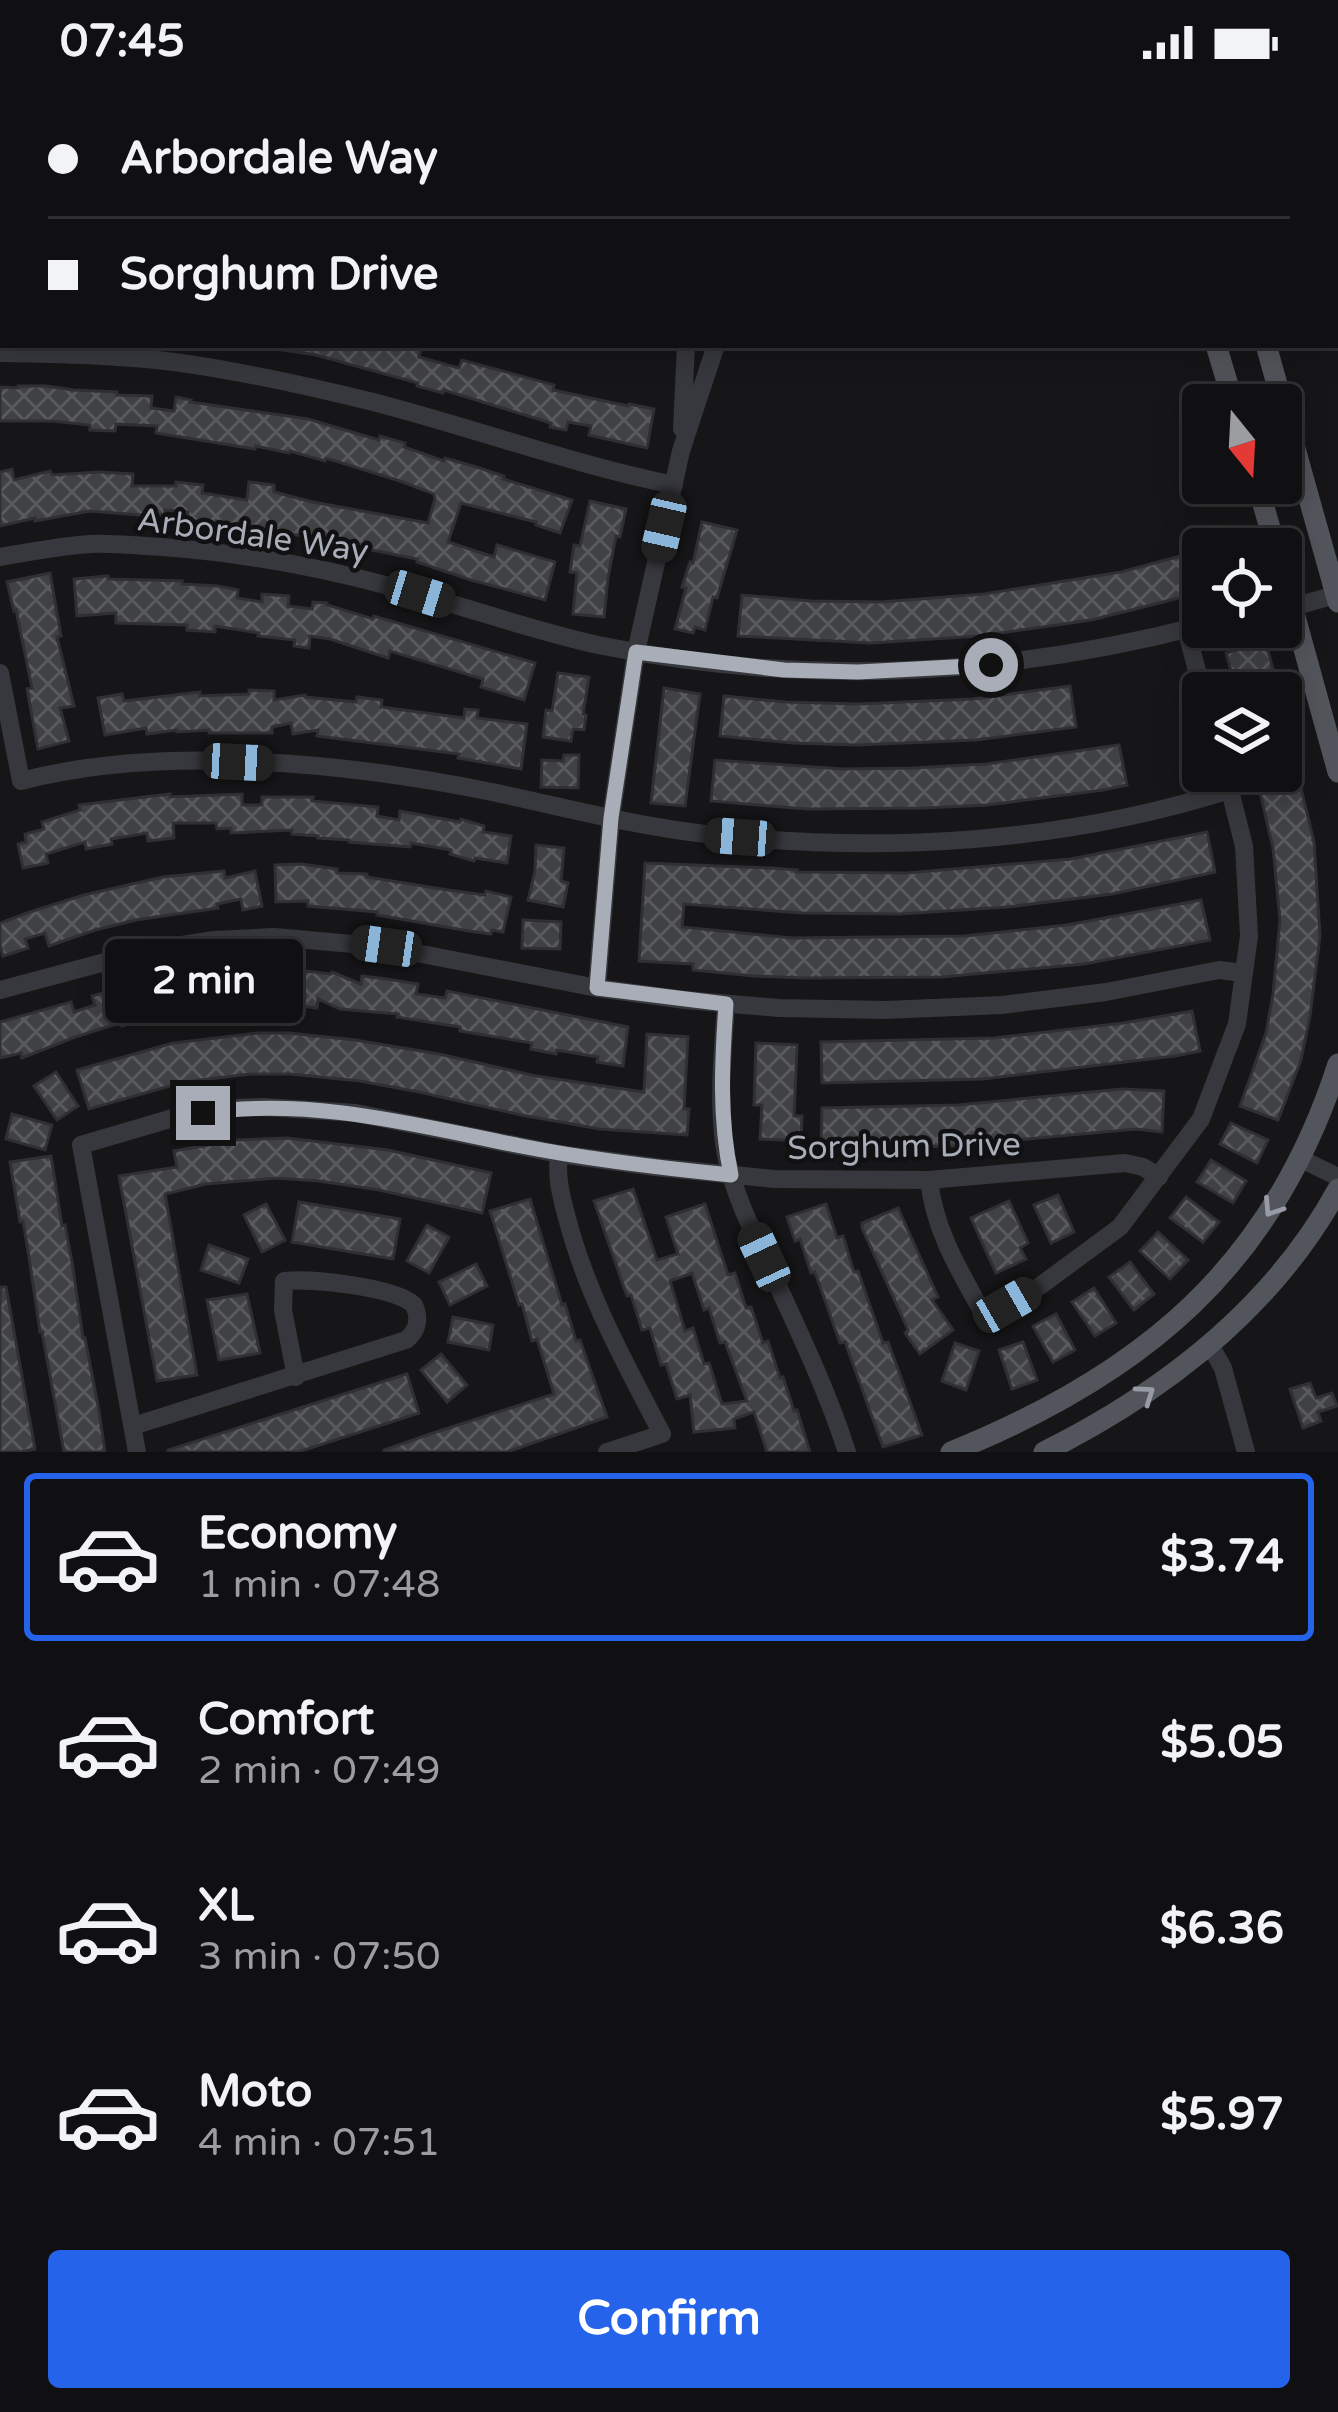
<!DOCTYPE html>
<html lang="en">
<head>
<meta charset="utf-8">
<style>
	body { margin:0; font-family:"Varela Round",sans-serif; background:#19191b; color:#f1f3f6; height:100vh; display:flex; flex-direction:column; font-size:45px; white-space:nowrap }
	* { box-sizing:border-box; margin:0 }
	p { font-size:39px; color:#9c9d9f }
	.icon { flex:none; width:66px; height:66px; fill:none; stroke:currentColor; stroke-width:2; stroke-linecap:round; stroke-linejoin:round }
	.map { position:relative; height:1368px; overflow:hidden }
	.panel { display:flex; flex-direction:column; background:#101012; flex:1 }
	.panel>* { flex:none }
	.banner { position:absolute; left:0px; top:0px; width:1338px; height:264px; box-shadow:0 6px 30px #0003,0 0 0 3px #303032; display:grid; align-content:center; height:264px; padding:0 48px; background:#101012 }
	.needle { width:78px; rotate:162deg }
	.fabs { position:absolute; left:1182px; top:300px; display:grid; gap:24px }
	.fabs a { display:grid; place-items:center; width:120px; height:120px; border-radius:12px; background:#101012; box-shadow:0 6px 30px #0003,0 0 0 3px #303032; font-size:60px }
	.end { position:absolute; width:54px; height:54px; margin:-27px; border:15px solid #a8adb8; background:#111; box-shadow:0 0 0 6px #111 }
	.from { border-radius:50% }
	.bubble { position:absolute; height:84px; border-radius:12px; background:#101012; box-shadow:0 6px 30px #0003,0 0 0 3px #303032; font-size:39px; font-weight:700; line-height:84px; text-align:center }
	.car { position:absolute; width:36px; height:72px; margin:-36px -18px; border-radius:15px; box-shadow:0 0 9px 3px #0007; background:linear-gradient(#222 24%,#8ab4d8 0 40%,#222 0 76%,#8ab4d8 0 86%,#222 0) }
	.banner b { display:flex; align-items:center; gap:42px; height:114px; font-size:45px }
	.banner b+b { border-top:3px solid #303032 }
	.banner i { width:30px; height:30px; background:#f1f3f6 }
	ul { padding:21px 0 0; list-style:none }
	li { display:flex; align-items:center; gap:36px; height:168px; margin:0 24px 18px; padding:0 24px; border:6px solid transparent; border-radius:12px }
	li div { flex:1 }
	li b { display:block; font-size:45px }
	li em { font-style:normal; font-weight:700 }
	li.active { border-color:#2563eb }
	li>.icon { width:108px; height:108px; stroke-width:1.5 }
	.button { display:flex; gap:24px; margin-top:auto; padding:24px 48px }
	.button a { flex:1; height:138px; border-radius:12px; background:#2563eb; color:#fff; font-size:48px; font-weight:700; line-height:138px; text-align:center }
	.status { display:flex; justify-content:space-between; align-items:center; height:84px; padding:0 60px; background:#101012; direction:ltr }
	.status svg { height:33px; fill:currentColor }
	.map>svg:first-child { display:block }
	.building { fill:url(#building-cross-hatch); stroke:#303034; stroke-width:3; fill-rule:evenodd }
	.lines { fill:none; stroke-linecap:round; stroke-linejoin:round }
	.minor { stroke:#37383d; stroke-width:18 }
	.major { stroke:#53555c; stroke-width:21 }
	.oneway { stroke:#979ba6 }
	.route { stroke:#a8adb8; stroke-width:15 }
	.labels { text-anchor:middle; stroke-width:9; stroke-linejoin:round; paint-order:stroke }
	.street-label { font-size:33px; fill:#a8adb8; stroke:#111113 }
</style>
</head>
<body>
<div class="status"><b>07:45</b><svg viewBox="0 0 49 12"><path d="M0 12V9h3v3zM5 12V6h3v6zM10 12V3h3v9zM15 12V0h3v12zM26 1h20v11H26zM47 4h2v5h-2z"/></svg></div>
<div class="map">
<svg width="1338" height="1368" viewBox="0 0 1338 1368">
	<defs>
		<pattern id="building-cross-hatch" width="8" height="8" patternUnits="userSpaceOnUse" patternTransform="scale(3)"><rect width="8" height="8" fill="#404145"/><path d="M0 0l8 8M0 8l8-8" fill="none" stroke="#595a5e"/></pattern>
	</defs>
	<rect width="100%" height="100%" fill="#161618"/>
	<g class="building">
		<polygon points="282,261 422,261 419,273 459,284 462,276 554,301 553,306 628,322 629,320 654,325 647,364 589,351 591,342 568,338 566,346 550,343 551,339 444,306 443,309 417,302 418,299 316,271 282,266"/>
		<polygon points="18,302 46,302 73,306 117,308 117,311 152,312 151,324 174,327 176,313 191,316 190,318 308,335 379,356 380,352 405,359 404,363 444,377 445,374 473,382 504,392 503,395 572,416 560,449 536,441 536,438 461,419 448,458 494,473 497,461 555,478 545,516 471,496 417,478 417,475 272,446 187,436 188,428 165,426 165,431 140,431 90,427 35,437 35,434 0,442 0,388 12,385 14,396 50,387 52,391 99,388 133,390 132,402 176,402 176,398 203,401 202,409 247,416 249,398 274,401 274,408 313,418 428,439 435,415 434,410 400,397 326,374 325,377 290,367 289,369 256,362 255,365 156,349 157,342 116,340 115,347 90,346 90,341 53,337 0,337 0,303 18,304"/>
		<polygon points="590,417 626,425 620,453 616,452 608,494 604,533 573,530 577,489 570,488 574,461 580,462"/>
		<polygon points="702,438 737,446 717,514 713,513 705,546 695,543 693,549 675,545 686,504 682,503 690,478 693,479"/>
		<polygon points="1203,466 1203,508 1091,536 979,552 871,559 738,552 742,511 811,517 881,518 984,510 1121,488"/>
		<polygon points="50,489 61,552 57,553 74,622 60,624 69,657 38,665 27,605 32,604 16,526 14,527 7,498"/>
		<polygon points="108,492 108,495 182,497 182,500 218,502 238,506 237,514 262,518 262,510 289,512 288,522 312,525 313,518 327,519 327,521 373,535 374,532 535,579 524,616 481,603 483,595 390,567 388,574 330,555 310,552 309,564 294,562 295,556 258,552 259,549 215,542 215,548 187,546 187,541 116,539 116,529 77,532 74,495"/>
		<polygon points="1266,558 1279,609 1237,609 1226,569"/>
		<polygon points="558,589 589,593 583,630 586,631 584,646 573,645 571,657 543,653 546,626 552,627"/>
		<polygon points="1070,602 1076,643 976,656 857,661 793,659 720,652 724,612 785,618 859,620 973,615"/>
		<polygon points="664,604 700,610 685,722 651,719"/>
		<polygon points="249,606 274,607 274,616 305,611 305,613 356,618 357,613 382,616 381,623 464,634 465,625 478,626 477,634 527,640 521,685 458,674 459,670 317,652 318,646 293,650 291,639 272,643 272,649 209,649 209,646 177,648 177,646 147,650 146,644 105,651 98,614 122,610 124,617 200,608 200,612 249,610"/>
		<polygon points="1281,638 1285,638 1314,758 1320,852 1310,932 1301,976 1278,1036 1240,1022 1266,949 1273,910 1280,836 1273,764 1255,687 1281,687"/>
		<polygon points="1119,661 1127,701 1103,706 988,721 923,724 807,725 711,717 715,676 843,685 912,684 986,680"/>
		<polygon points="564,671 579,671 578,704 541,703 542,676 563,677"/>
		<polygon points="170,710 170,713 242,710 242,721 262,721 262,713 313,713 312,717 378,723 377,732 399,736 400,727 460,738 461,735 484,742 483,748 511,752 507,779 475,774 474,777 450,770 451,766 411,759 410,763 349,758 349,756 318,754 318,752 292,750 292,746 231,749 231,744 217,745 216,739 173,739 174,754 148,757 147,749 111,755 112,760 86,765 85,758 46,770 48,779 23,784 18,760 26,758 25,750 44,745 42,738 80,726 79,721"/>
		<polygon points="1207,748 1215,788 1112,810 1007,823 899,830 803,829 684,820 682,843 792,854 965,852 1067,841 1201,816 1210,856 1084,880 941,893 805,894 754,892 693,886 693,880 639,877 645,779 771,784 797,786 796,788 907,789 1071,775"/>
		<polygon points="536,761 564,764 561,797 568,799 563,823 528,816 535,786"/>
		<polygon points="301,780 337,785 337,789 367,790 367,793 448,806 485,811 486,807 511,813 503,848 492,846 491,850 469,847 377,831 377,828 308,822 308,817 276,818 275,781"/>
		<polygon points="224,787 225,794 255,787 262,822 243,826 241,815 217,820 218,824 136,836 95,846 49,862 45,849 25,855 28,864 3,872 0,861 0,839 30,828 84,811 163,793"/>
		<polygon points="523,836 561,838 560,865 522,864"/>
		<polygon points="277,885 280,921 255,923 254,920 221,923 221,920 154,935 154,932 122,942 120,939 75,953 22,974 21,969 0,974 0,938 71,918 74,928 95,921 92,912 131,901 132,904 192,891 194,900 218,896 218,889"/>
		<polygon points="296,886 331,890 332,888 361,900 362,892 386,895 418,900 416,910 445,914 447,907 628,943 623,982 597,978 598,973 557,966 556,970 531,965 532,959 460,947 460,943 397,933 398,930 340,925 318,915 317,924 292,921"/>
		<polygon points="1192,927 1200,967 1175,972 983,995 822,999 821,958 994,954 1123,939"/>
		<polygon points="258,949 289,949 355,956 439,970 536,992 644,1008 647,950 688,953 684,1025 689,1025 687,1051 600,1045 521,1031 419,1008 360,997 290,990 250,990 184,998 89,1025 77,986 173,959"/>
		<polygon points="756,959 797,961 794,1032 802,1032 801,1057 760,1055 762,1021 754,1021"/>
		<polygon points="56,988 78,1022 57,1036 34,1002"/>
		<polygon points="1122,1005 1164,1007 1162,1048 1136,1045 952,1062 821,1065 822,1024 958,1021"/>
		<polygon points="12,1030 52,1041 45,1066 6,1055"/>
		<polygon points="1231,1039 1268,1056 1257,1079 1220,1060"/>
		<polygon points="287,1054 388,1066 491,1089 482,1129 379,1106 319,1097 276,1094 206,1100 165,1110 197,1291 157,1297 119,1092 177,1083 174,1067 237,1056"/>
		<polygon points="51,1072 62,1142 65,1141 72,1178 83,1254 85,1254 99,1327 105,1368 64,1368 42,1248 40,1248 29,1173 23,1137 20,1138 10,1078"/>
		<polygon points="1211,1076 1246,1097 1233,1119 1197,1098"/>
		<path d="M 633,1105 L 657,1176 L 678,1170 L 666,1133 L 705,1120 L 728,1191 L 735,1189 L 746,1224 L 751,1223 L 763,1259 L 768,1257 L 780,1294 L 783,1293 L 794,1327 L 797,1326 L 810,1368 L 767,1368 L 754,1328 L 734,1335 L 735,1344 L 694,1348 L 690,1311 L 677,1315 L 666,1280 L 661,1281 L 650,1244 L 642,1246 L 631,1211 L 627,1212 L 594,1117 ZM 692,1189 L 704,1226 L 709,1224 L 720,1259 L 725,1258 L 747,1317 L 722,1320 L 709,1279 L 704,1280 L 693,1244 L 685,1247 L 670,1197 Z"/>
		<polygon points="1058,1111 1074,1148 1051,1159 1034,1121"/>
		<polygon points="1186,1113 1219,1138 1203,1158 1170,1134"/>
		<polygon points="530,1115 562,1221 565,1220 576,1257 580,1256 607,1333 507,1368 384,1368 384,1366 430,1350 554,1310 537,1255 532,1257 522,1220 519,1221 490,1127"/>
		<polygon points="1009,1117 1028,1159 1020,1164 1026,1175 996,1189 971,1134"/>
		<polygon points="299,1118 400,1135 393,1175 292,1158"/>
		<polygon points="266,1120 285,1156 262,1168 244,1131"/>
		<polygon points="826,1120 837,1154 843,1152 854,1188 858,1187 883,1259 888,1258 922,1351 883,1363 845,1258 840,1259 815,1188 811,1189 800,1155 795,1157 787,1133"/>
		<polygon points="898,1124 938,1213 932,1216 953,1246 920,1270 905,1249 908,1246 862,1144 862,1139"/>
		<polygon points="427,1141 449,1153 429,1189 407,1177"/>
		<polygon points="1158,1148 1188,1176 1170,1195 1140,1167"/>
		<polygon points="209,1161 248,1175 239,1199 201,1186"/>
		<polygon points="1130,1178 1154,1210 1134,1226 1109,1193"/>
		<polygon points="476,1180 487,1202 450,1221 439,1198"/>
		<polygon points="0,1203 6,1203 35,1365 20,1368 0,1368"/>
		<polygon points="1094,1204 1116,1239 1095,1252 1072,1218"/>
		<polygon points="247,1210 260,1269 219,1276 207,1216"/>
		<polygon points="1056,1230 1075,1266 1053,1278 1033,1242"/>
		<polygon points="453,1233 493,1241 489,1266 448,1258"/>
		<polygon points="1023,1258 1037,1296 1012,1305 999,1266"/>
		<polygon points="955,1259 979,1267 966,1306 942,1297"/>
		<polygon points="441,1270 467,1301 447,1318 421,1286"/>
		<polygon points="407,1290 419,1329 298,1368 168,1368 168,1366"/>
		<polygon points="1310,1299 1316,1314 1332,1309 1337,1322 1318,1328 1321,1337 1303,1344 1290,1305"/>
	</g>
	<g class="lines">
		<g class="minor">
			<polyline points="710,3 712,0"/>
			<polyline points="741,3 742,0"/>
			<path d="M 0,269 C 58,270 117,271 174,278 C 241,287 308,302 373,318 C 474,344 571,380 674,401"/>
			<polyline points="682,345 686,261"/>
			<path d="M 0,473 C 30,468 60,462 90,460 C 114,459 139,462 163,463 C 242,469 320,483 396,504 C 464,522 530,546 598,561 C 803,603 1002,593 1203,541"/>
			<polyline points="1281,526 1336,511"/>
			<polyline points="1186,545 1203,609"/>
			<path d="M 0,589 L 21,697 C 163,660 349,679 492,708 C 563,723 634,742 706,750 C 881,770 1062,759 1230,706"/>
			<polyline points="597,904 611,734 636,568 681,367 716,261"/>
			<polyline points="0,906 150,866 214,856 274,853 386,863 597,904 685,916 779,924 886,926 1002,921 1106,908 1219,886 1244,889"/>
			<path d="M 726,920 C 723,966 718,1013 724,1059 C 730,1104 753,1148 772,1189 C 799,1248 827,1306 847,1368"/>
			<path d="M 559,1070 C 556,1093 561,1112 567,1134 C 587,1211 625,1279 662,1350 L 607,1368"/>
			<polyline points="1301,1075 1338,1093"/>
			<path d="M 929,1096 C 934,1143 956,1181 979,1222 L 990,1226 L 1007,1221 L 1040,1202 L 1120,1143 L 1201,1035 L 1237,940 L 1249,852 L 1244,762 L 1225,687"/>
			<polyline points="1210,1261 1223,1284 1246,1368"/>
			<path d="M 133,1342 L 406,1256 C 418,1247 420,1234 414,1221 C 395,1203 311,1194 284,1197 L 283,1226 L 296,1293"/>
			<polyline points="137,1368 81,1061 173,1034 234,1024 264,1023 356,1029 559,1070 655,1083 774,1095 929,1096 1125,1079 1143,1083 1159,1093"/>
		</g>
		<g class="major">
			<polyline points="1160,0 1160,3"/>
			<polyline points="1204,0 1205,3"/>
			<polyline points="1216,261 1234,321"/>
			<polyline points="1266,261 1338,518"/>
			<polyline points="1257,399 1276,465"/>
			<polyline points="1281,482 1338,688"/>
			<path d="M 951,1368 C 1144,1290 1273,1182 1338,980"/>
			<path d="M 1044,1368 C 1164,1308 1273,1224 1338,1105"/>
		</g>
	</g>
	<defs><path id="oneway-chevron" d="M-2-3.5L2.5 0L-2 3.5" fill="none" stroke-width="1.6" stroke-linecap="round" stroke-linejoin="round" transform="scale(3)"/></defs>
	<g class="oneway">
		<use href="#oneway-chevron" transform="translate(1272 1124) rotate(123)"/>
		<use href="#oneway-chevron" transform="translate(1146 1310) rotate(-35)"/>
	</g>
	<g class="lines">
		<path class="route" d="M 203,1029 C 312,1013 415,1041 521,1062 C 591,1076 661,1084 731,1091 C 719,1034 722,978 726,920 L 597,904 L 611,734 L 636,568 L 784,586 L 858,588 L 991,581"/>
	</g>
	<g class="labels">
		<g class="street-label">
			<text transform="translate(253 450) rotate(8)" y="12">Arbordale Way</text>
			<text transform="translate(904 1061) rotate(-1)" y="12">Sorghum Drive</text>
		</g>
	</g>
</svg>
<div class="fabs">
<a><svg class="needle" viewBox="-14 -14 28 28"><path d="M0-13l5 13h-10z" fill="#e53935"/><path d="M0 13l5-13h-10z" fill="#9c9d9f"/></svg></a>
<a><svg class="icon" aria-label="locate" viewBox="0 0 24 24"><circle cx="12" cy="12" r="6"/><path d="M12 2v4M12 18v4M2 12h4M18 12h4"/></svg></a>
<a><svg class="icon" aria-label="layers" viewBox="0 0 24 24"><path d="M12 4l9 5-9 5-9-5zM3 14l9 5 9-5"/></svg></a>
</div>
<i class="end from" style="left:991px;top:581px"></i>
<i class="end" style="left:203px;top:1029px"></i>
<div class="bubble" style="left:105px;top:855px;width:198px">2 min</div>
<i class="car" style="left:664px;top:443px;rotate:193deg"></i>
<i class="car" style="left:420px;top:510px;rotate:107deg"></i>
<i class="car" style="left:238px;top:678px;rotate:93deg"></i>
<i class="car" style="left:740px;top:753px;rotate:274deg"></i>
<i class="car" style="left:386px;top:862px;rotate:278deg"></i>
<i class="car" style="left:764px;top:1173px;rotate:335deg"></i>
<i class="car" style="left:1007px;top:1221px;rotate:60deg"></i>
<div class="banner">
<b><i class="from"></i>Arbordale Way</b>
<b><i></i>Sorghum Drive</b>
</div>
</div>
<section class="panel">
<ul>
<li class="active"><svg class="icon" aria-label="car" viewBox="0 0 24 24"><path d="M5 17H2v-5l4-1 3-4h7l3 4 3 1v5h-3M9 17h6M6 11h13"/><circle cx="7" cy="17" r="2"/><circle cx="17" cy="17" r="2"/></svg><div><b>Economy</b><p>1 min · 07:48</p></div><em>$3.74</em></li>
<li><svg class="icon" aria-label="car" viewBox="0 0 24 24"><path d="M5 17H2v-5l4-1 3-4h7l3 4 3 1v5h-3M9 17h6M6 11h13"/><circle cx="7" cy="17" r="2"/><circle cx="17" cy="17" r="2"/></svg><div><b>Comfort</b><p>2 min · 07:49</p></div><em>$5.05</em></li>
<li><svg class="icon" aria-label="car" viewBox="0 0 24 24"><path d="M5 17H2v-5l4-1 3-4h7l3 4 3 1v5h-3M9 17h6M6 11h13"/><circle cx="7" cy="17" r="2"/><circle cx="17" cy="17" r="2"/></svg><div><b>XL</b><p>3 min · 07:50</p></div><em>$6.36</em></li>
<li><svg class="icon" aria-label="car" viewBox="0 0 24 24"><path d="M5 17H2v-5l4-1 3-4h7l3 4 3 1v5h-3M9 17h6M6 11h13"/><circle cx="7" cy="17" r="2"/><circle cx="17" cy="17" r="2"/></svg><div><b>Moto</b><p>4 min · 07:51</p></div><em>$5.97</em></li>
</ul>
<div class="button"><a>Confirm</a></div>
</section>
</body>
</html>
